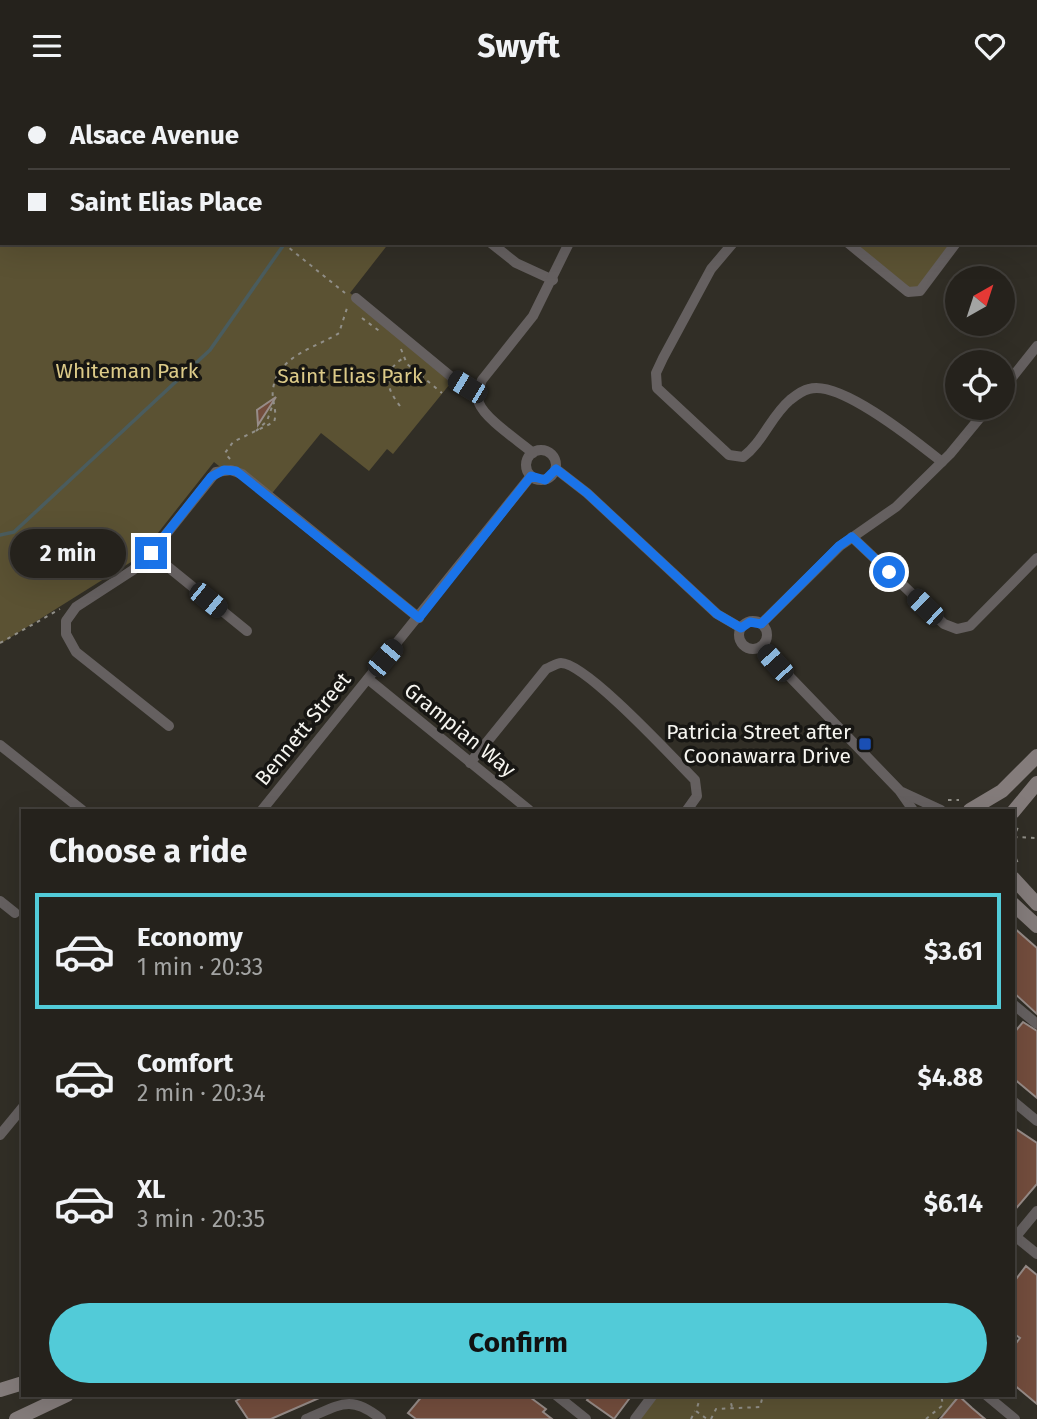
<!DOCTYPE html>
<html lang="en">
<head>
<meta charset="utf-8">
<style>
	body { margin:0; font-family:"Fira Sans",sans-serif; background:#312f29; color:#f1f3f6; height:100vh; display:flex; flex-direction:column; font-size:26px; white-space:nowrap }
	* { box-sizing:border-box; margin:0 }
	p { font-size:23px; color:#a3a4a3 }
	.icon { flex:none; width:38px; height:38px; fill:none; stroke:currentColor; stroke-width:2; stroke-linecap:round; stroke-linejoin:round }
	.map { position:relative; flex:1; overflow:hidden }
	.sheet { position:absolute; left:21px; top:718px; width:994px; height:588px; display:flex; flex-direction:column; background:#25221c; border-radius:0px; box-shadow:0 7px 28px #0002,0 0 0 2px #423f3b }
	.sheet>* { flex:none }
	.banner { position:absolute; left:0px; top:0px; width:1038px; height:154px; box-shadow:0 7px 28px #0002,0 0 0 2px #423f3b; display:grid; align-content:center; height:154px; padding:0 28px; background:#25221c }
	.needle { width:46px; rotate:39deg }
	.controls { position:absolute; left:945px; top:175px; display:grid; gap:14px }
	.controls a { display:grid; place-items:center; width:70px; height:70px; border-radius:50%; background:#25221c; box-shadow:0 7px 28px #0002,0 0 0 2px #423f3b; font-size:35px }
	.end { position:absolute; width:32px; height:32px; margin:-16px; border:9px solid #1a73e8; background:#fff; box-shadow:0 0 0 4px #fff }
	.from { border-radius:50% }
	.bubble { position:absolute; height:49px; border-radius:24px; background:#25221c; box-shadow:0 7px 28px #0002,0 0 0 2px #423f3b; font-size:23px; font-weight:700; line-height:49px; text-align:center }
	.car { position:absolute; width:21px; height:42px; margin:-21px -10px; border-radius:9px; box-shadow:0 0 5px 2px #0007; background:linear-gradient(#222 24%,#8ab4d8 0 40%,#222 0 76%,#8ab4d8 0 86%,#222 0) }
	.banner b { display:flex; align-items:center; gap:24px; height:66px; font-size:26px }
	.banner b+b { border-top:2px solid #423f3b }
	.banner i { width:18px; height:18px; background:#f1f3f6 }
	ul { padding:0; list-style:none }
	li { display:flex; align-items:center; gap:21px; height:116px; margin:0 14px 10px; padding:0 14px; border:4px solid transparent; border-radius:0px }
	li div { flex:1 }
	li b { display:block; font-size:26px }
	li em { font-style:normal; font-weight:700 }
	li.on { border-color:#52cbd8 }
	li>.icon { width:63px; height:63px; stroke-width:1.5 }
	h2 { padding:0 28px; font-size:32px; line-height:84px }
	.action { display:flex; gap:14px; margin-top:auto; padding:14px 28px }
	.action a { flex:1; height:80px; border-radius:42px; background:#52cbd8; color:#111; font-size:28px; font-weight:700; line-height:80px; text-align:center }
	header { display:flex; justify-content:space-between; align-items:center; height:91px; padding:0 28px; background:#25221c; font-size:32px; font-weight:700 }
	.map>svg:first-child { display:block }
	.green { fill:#5b5233 }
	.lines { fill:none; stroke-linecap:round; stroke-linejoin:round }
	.stream { stroke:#4a5c5e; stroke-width:3.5 }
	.building { fill:#734d3d; stroke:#978c88; stroke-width:2 }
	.path { stroke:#918f88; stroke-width:2; stroke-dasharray:3.5 5; stroke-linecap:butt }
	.street { stroke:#656060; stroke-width:10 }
	.secondary { stroke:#847c7b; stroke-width:14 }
	.route { stroke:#1a73e8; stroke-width:9 }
	.transit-dot { fill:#1a4fb4; stroke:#171613; stroke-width:2.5 }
	.labels { text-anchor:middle; stroke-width:7; stroke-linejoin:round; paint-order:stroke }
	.park-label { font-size:21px; fill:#dcca88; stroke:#171613 }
	.street-label { font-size:21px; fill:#f6f5f0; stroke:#171613 }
	.poi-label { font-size:21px; fill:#f6f5f0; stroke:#171613; text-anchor:end }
</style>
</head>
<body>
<header><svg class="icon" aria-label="menu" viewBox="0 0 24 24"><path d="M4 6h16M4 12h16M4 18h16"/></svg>Swyft<svg class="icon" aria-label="heart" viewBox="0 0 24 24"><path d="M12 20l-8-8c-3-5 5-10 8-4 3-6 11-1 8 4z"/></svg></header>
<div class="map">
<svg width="1037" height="1328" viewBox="0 0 1037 1328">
	<rect width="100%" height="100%" fill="#312e26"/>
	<g class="green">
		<polygon points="0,0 510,0 2,2 2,152 389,152 350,202 454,288 393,363 387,358 369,380 321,342 269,406 242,383 224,379 214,371 139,466 0,553"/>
		<polygon points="665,0 965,0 968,2 663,2"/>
		<polygon points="849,152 956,152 920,200 907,198"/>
		<polygon points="653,1304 964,1304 937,1328 635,1328"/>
	</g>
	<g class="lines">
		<g class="stream">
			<polyline points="333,2 333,0"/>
			<polyline points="0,444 14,441 210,259 285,152"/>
		</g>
	</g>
	<g class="building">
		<polygon points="276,306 258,334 257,319"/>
		<polygon points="1013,836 1037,857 1037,923 1013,901"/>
		<polygon points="1023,931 1037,940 1037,1007 1013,987 1013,943"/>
		<polygon points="1013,1036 1037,1052 1037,1093 1013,1121"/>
		<polygon points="1026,1175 1037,1184 1037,1313 1013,1293 1013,1256 1020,1247 1013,1242 1013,1192"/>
		<polygon points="246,1304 326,1304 271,1328 248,1328 236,1310"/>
		<polygon points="423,1304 527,1304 546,1318 543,1321 552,1328 416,1328 408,1322"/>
		<polygon points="591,1304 632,1304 614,1328 587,1309"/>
		<polygon points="959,1305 972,1317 985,1328 940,1328"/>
	</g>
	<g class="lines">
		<g class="path">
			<polyline points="64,0 66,2"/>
			<polyline points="283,152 345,202"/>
			<polyline points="362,227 382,242"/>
			<polyline points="401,258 407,273 442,302"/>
			<path d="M 400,315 C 387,298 381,282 402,268"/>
			<polyline points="256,340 267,330 273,313"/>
			<path d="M 230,368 L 225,362 L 233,351 L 274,331 C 278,320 271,309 273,298 C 278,264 316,257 339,242 L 348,214"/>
			<polyline points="0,552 60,518"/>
			<polyline points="948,709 959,709"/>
			<polyline points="1014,746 1037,747"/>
			<polyline points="1013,748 1019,734"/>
			<polyline points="1013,760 1019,775"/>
			<polyline points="701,1304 696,1320 707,1328"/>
			<polyline points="729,1304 732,1316"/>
			<polyline points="691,1328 695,1320"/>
			<polyline points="711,1328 716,1318 760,1316 763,1304"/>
			<polyline points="926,1328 943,1314 941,1304"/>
		</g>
		<g class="street">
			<polyline points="965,0 968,2"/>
			<polyline points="663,2 665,0"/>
			<polyline points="1036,44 1037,45"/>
			<polyline points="491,152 516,172 553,189"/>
			<path d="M 733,152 L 711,178 L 663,267 L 656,282 L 657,297 L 729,364 L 743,366 C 763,351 771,325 790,309 C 795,305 803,299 809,298 C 840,288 918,352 942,371"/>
			<polyline points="848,152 908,201 920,200 956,152"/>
			<polyline points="356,207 454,288 478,301"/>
			<polyline points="1003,298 1037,255"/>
			<circle cx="541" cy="374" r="15"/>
			<path d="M 533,362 C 519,350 485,328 479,312 C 476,304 479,297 482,289 L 533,225 L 569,152"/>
			<polyline points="556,378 587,402 717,523 741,537"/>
			<polyline points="852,446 944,533 957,538 970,535 1037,467"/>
			<polyline points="151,462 247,540"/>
			<circle cx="753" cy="544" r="14"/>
			<polyline points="761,533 840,455 896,416 950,363 988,317"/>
			<polyline points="761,556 899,699 913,719"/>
			<polyline points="368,588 529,719"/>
			<polyline points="169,635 76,561 66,543 66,530 76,516 133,479 151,462 216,381 231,379 242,383 419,527"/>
			<polyline points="0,654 82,719"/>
			<path d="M 470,672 L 546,578 C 551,576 557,572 561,572 C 586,572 674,668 695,689 L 697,705 L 687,719"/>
			<polyline points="902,701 941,719"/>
			<polyline points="262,719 531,385"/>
			<polyline points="0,810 15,822"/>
			<polyline points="1013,913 1037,933"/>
			<polyline points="1013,1010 1037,1030"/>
			<polyline points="0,1044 23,1016"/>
			<polyline points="1016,1146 1037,1163"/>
			<polyline points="1013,1149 1037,1120"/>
			<polyline points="556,1304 586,1328"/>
			<polyline points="986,1304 1015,1328"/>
			<path d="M 306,1328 C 340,1314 350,1303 381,1328"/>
			<polyline points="635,1328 653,1304"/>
		</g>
		<g class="secondary">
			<polyline points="970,719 1002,700 1037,665"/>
			<polyline points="1013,721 1037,692"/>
			<polyline points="1013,787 1037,813"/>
			<polyline points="1013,813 1037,835"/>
			<polyline points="0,1299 23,1292"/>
			<polyline points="16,1328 67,1304"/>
		</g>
	</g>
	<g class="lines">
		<polyline class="route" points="151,462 211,386 224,379 236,380 419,527 531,385 545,389 556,378 587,402 717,523 741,537 750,531 761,533 839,455 852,446 889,481"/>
	</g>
	<rect class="transit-dot" x="858" y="646" width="14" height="14" rx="3.5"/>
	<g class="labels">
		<g class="park-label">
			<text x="127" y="287">Whiteman Park</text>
			<text x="350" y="292">Saint Elias Park</text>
		</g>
		<g class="street-label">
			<text transform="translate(303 638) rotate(-51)" y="7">Bennett Street</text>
			<text transform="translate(460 639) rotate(39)" y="7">Grampian Way</text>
		</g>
		<g class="poi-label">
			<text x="851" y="648">Patricia Street after<tspan x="851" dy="24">Coonawarra Drive</tspan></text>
		</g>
	</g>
</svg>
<div class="controls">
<a><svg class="needle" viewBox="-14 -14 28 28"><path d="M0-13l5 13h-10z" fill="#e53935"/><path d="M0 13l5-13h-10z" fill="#a3a4a3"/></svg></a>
<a><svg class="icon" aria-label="locate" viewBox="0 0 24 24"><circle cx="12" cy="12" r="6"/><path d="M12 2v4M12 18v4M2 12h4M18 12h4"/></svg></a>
</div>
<i class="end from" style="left:889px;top:481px"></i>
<i class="end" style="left:151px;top:462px"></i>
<div class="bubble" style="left:10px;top:438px;width:116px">2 min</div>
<i class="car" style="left:467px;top:296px;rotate:301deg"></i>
<i class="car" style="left:208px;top:509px;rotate:129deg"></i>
<i class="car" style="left:925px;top:516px;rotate:314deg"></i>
<i class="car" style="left:385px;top:567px;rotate:40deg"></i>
<i class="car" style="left:775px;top:572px;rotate:318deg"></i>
<div class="banner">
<b><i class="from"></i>Alsace Avenue</b>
<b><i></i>Saint Elias Place</b>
</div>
<section class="sheet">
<h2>Choose a ride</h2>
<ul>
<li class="on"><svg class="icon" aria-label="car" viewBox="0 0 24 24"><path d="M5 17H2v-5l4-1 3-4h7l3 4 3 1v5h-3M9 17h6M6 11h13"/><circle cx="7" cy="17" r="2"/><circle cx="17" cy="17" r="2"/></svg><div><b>Economy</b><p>1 min · 20:33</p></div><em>$3.61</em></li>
<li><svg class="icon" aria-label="car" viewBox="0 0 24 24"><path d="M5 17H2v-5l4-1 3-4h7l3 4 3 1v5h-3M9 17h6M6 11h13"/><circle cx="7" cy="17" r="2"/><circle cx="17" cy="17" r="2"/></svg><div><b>Comfort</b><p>2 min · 20:34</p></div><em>$4.88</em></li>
<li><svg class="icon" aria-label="car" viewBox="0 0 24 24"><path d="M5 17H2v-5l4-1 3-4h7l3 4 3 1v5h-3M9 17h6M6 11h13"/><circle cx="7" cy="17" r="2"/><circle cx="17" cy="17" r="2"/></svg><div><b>XL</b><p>3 min · 20:35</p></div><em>$6.14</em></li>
</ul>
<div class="action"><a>Confirm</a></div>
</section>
</div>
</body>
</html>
